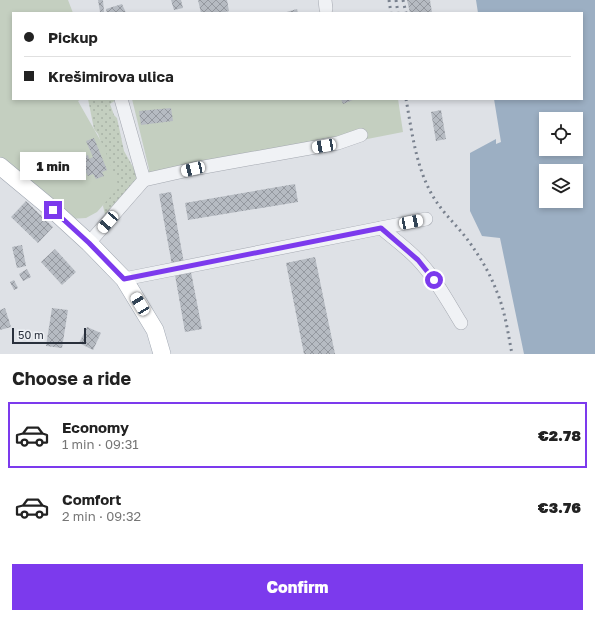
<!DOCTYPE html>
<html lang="en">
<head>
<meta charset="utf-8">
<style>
	body { margin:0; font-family:"Golos Text",sans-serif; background:#f2f2f2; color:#222; height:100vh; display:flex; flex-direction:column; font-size:15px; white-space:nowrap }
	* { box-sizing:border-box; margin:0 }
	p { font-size:13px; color:#767676 }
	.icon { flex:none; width:22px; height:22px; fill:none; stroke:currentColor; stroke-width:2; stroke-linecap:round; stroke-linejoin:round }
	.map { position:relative; height:354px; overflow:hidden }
	.panel { display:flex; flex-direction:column; background:#fff; flex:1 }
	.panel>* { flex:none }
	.guide { position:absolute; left:12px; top:12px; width:571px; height:88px; border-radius:0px; box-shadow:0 2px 6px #0003; display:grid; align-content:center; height:88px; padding:0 12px; background:#fff }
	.controls { position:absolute; left:539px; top:112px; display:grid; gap:8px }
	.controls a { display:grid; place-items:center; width:44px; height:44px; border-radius:0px; background:#fff; box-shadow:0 2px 6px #0003; font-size:20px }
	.scale { position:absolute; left:12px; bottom:10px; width:74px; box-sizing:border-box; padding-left:4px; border:2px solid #29303c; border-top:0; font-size:11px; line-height:14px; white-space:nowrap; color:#29303c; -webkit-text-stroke:3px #edf0f4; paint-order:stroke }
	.end { position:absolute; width:18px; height:18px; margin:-9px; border:5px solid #7c3aed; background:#fff; box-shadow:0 0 0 2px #fff }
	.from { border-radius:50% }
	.bubble { position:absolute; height:28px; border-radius:0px; background:#fff; box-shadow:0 2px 6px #0003; font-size:13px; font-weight:800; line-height:28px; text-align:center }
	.car { position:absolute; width:12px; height:24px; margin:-12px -6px; border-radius:5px; box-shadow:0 0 3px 1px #0007; background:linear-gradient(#fff 24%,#345 0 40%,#fff 0 76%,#345 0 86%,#fff 0) }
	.guide b { display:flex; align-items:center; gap:14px; height:38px; font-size:15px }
	.guide b+b { border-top:1px solid #e0e0e0 }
	.guide i { width:10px; height:10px; background:#222 }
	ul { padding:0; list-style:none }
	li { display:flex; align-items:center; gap:12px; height:66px; margin:0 8px 6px; padding:0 4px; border:2px solid transparent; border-radius:0px }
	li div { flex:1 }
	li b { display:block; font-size:15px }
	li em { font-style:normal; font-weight:800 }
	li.active { border-color:#7c3aed }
	li>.icon { width:36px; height:36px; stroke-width:1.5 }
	h2 { padding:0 12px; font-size:18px; line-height:48px }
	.action { display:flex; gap:8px; margin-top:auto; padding:8px 12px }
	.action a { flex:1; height:46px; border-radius:0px; background:#7c3aed; color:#fff; font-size:16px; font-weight:800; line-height:46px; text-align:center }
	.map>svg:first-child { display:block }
	.grass { fill:url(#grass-dots) }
	.garden { fill:#c4cfc0 }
	.water { fill:#9cafc3; fill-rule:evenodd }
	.building { fill:url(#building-cross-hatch) }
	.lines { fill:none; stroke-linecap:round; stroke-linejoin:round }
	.minor-casing { stroke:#a4a8b0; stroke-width:14 }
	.major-casing { stroke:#9fa6b1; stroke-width:18 }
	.minor { stroke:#f0f2f5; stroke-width:13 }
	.major { stroke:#fff; stroke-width:17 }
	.rail { stroke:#79818e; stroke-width:3; stroke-dasharray:2 4; stroke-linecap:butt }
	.route { stroke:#7c3aed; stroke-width:5 }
</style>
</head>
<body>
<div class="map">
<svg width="595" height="354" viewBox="0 0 595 354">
	<defs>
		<pattern id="grass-dots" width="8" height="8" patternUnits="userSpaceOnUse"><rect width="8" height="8" fill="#c4cfc0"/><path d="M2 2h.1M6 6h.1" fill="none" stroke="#a8b2a6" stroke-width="1.8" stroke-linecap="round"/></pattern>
		<pattern id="building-cross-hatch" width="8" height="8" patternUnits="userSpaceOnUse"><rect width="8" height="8" fill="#b6bbc2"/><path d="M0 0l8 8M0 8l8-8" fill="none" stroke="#94989f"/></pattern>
	</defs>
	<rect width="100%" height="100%" fill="#dee1e6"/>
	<polygon class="grass" points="88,99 115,99 116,100 110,104 114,115 117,118 124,151 137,174 136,182 106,218 103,206 111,177 110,168 98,134 94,129"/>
	<g class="garden">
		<polygon points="0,0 68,0 73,13 13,13 13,99 81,99 78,101 103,145 119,187 97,212 86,218 70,219 0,160"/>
		<polygon points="132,99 398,99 403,132 148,182 149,169"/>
	</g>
	<path class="water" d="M 476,0 L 595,0 L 595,354 L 524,354 L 500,238 L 482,236 L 470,211 L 470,153 L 496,139 L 496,144 L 501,142 L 494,99 L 582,99 L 582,13 L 478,13 ZM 546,119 L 576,119 L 576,149 L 546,149 ZM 546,171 L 576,171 L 576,201 L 546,201 Z"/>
	<g class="building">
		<polygon points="98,0 103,0 104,12 100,12"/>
		<polygon points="171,0 181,0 183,8 174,10"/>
		<polygon points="198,0 227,0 229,11 222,13 201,13"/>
		<polygon points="407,0 430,0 432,13 410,13"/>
		<polygon points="122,4 126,13 107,13 106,9"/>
		<polygon points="297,9 298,13 283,13"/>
		<polygon points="341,99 355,99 343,104"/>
		<polygon points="171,108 173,121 141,125 139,111"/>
		<polygon points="441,110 446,139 436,141 431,112"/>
		<polygon points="94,138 107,170 102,172 104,176 96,179 93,174 88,176 85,171 80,173 77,167 81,165 78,159 88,155 89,159 93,157 86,141"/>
		<polygon points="295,184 298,202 188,220 185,203"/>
		<polygon points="171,192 184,263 172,265 159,194"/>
		<polygon points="26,201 53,227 38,243 11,217"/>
		<polygon points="22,245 26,266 17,268 12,247"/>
		<polygon points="55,249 76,272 62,285 41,262"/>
		<polygon points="315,257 335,354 304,354 286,263"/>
		<polygon points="27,269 31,277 23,281 19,274"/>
		<polygon points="191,272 202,329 185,332 175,275"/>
		<polygon points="14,280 18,288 14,290 10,282"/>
		<polygon points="5,308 11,327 0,330 0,310"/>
		<polygon points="52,308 68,310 62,348 46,346"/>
		<polygon points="87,327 101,333 93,350 79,343"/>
	</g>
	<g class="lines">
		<defs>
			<g id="minor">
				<polyline points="325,0 326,9"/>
				<polyline points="144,180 193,169 338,143 361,135"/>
				<path d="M 381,228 C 394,239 408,249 419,261 C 436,279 448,302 461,323"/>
				<polyline points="89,243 144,180 121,99"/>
				<polyline points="124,279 426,219"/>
			</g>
			<polyline id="major" points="0,166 53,210 89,243 124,279 155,330 162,354"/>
		</defs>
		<use href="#minor" class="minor-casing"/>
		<use href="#major" class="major-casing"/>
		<use href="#minor" class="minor"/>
		<use href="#major" class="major"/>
		<g class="rail">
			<polyline points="389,0 391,13"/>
			<polyline points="396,0 398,13"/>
			<polyline points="403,0 406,13"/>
			<path d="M 406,99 C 412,132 416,169 434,198 C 445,216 461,229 472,246 C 482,260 491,276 497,292 C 505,311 508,333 512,354"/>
		</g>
	</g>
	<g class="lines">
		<polyline class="route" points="53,210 89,243 124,279 381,228 418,260 434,280"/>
	</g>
</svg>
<div class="controls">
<a><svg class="icon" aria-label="locate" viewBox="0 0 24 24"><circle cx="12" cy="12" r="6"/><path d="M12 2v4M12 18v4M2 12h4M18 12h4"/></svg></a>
<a><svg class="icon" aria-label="layers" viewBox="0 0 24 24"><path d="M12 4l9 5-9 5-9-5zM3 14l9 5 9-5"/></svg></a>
</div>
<div class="scale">50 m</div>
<i class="end from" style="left:434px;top:280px"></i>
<i class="end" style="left:53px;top:210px"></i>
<div class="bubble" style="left:20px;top:152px;width:66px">1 min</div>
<i class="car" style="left:324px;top:146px;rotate:260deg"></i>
<i class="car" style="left:193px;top:169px;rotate:257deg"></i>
<i class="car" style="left:108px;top:222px;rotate:221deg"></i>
<i class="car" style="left:411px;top:222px;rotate:79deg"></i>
<i class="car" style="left:140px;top:304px;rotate:329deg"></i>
<div class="guide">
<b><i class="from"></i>Pickup</b>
<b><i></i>Krešimirova ulica</b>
</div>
</div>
<section class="panel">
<h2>Choose a ride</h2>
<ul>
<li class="active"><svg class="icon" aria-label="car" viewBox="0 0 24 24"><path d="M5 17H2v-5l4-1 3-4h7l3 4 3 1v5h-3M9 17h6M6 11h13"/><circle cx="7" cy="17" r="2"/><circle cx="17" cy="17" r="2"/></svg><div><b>Economy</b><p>1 min · 09:31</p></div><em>€2.78</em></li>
<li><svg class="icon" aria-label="car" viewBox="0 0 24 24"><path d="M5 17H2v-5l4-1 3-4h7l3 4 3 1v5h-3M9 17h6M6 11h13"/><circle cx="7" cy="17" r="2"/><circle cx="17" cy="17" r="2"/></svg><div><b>Comfort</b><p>2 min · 09:32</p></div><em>€3.76</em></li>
</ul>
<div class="action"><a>Confirm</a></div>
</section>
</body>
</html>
